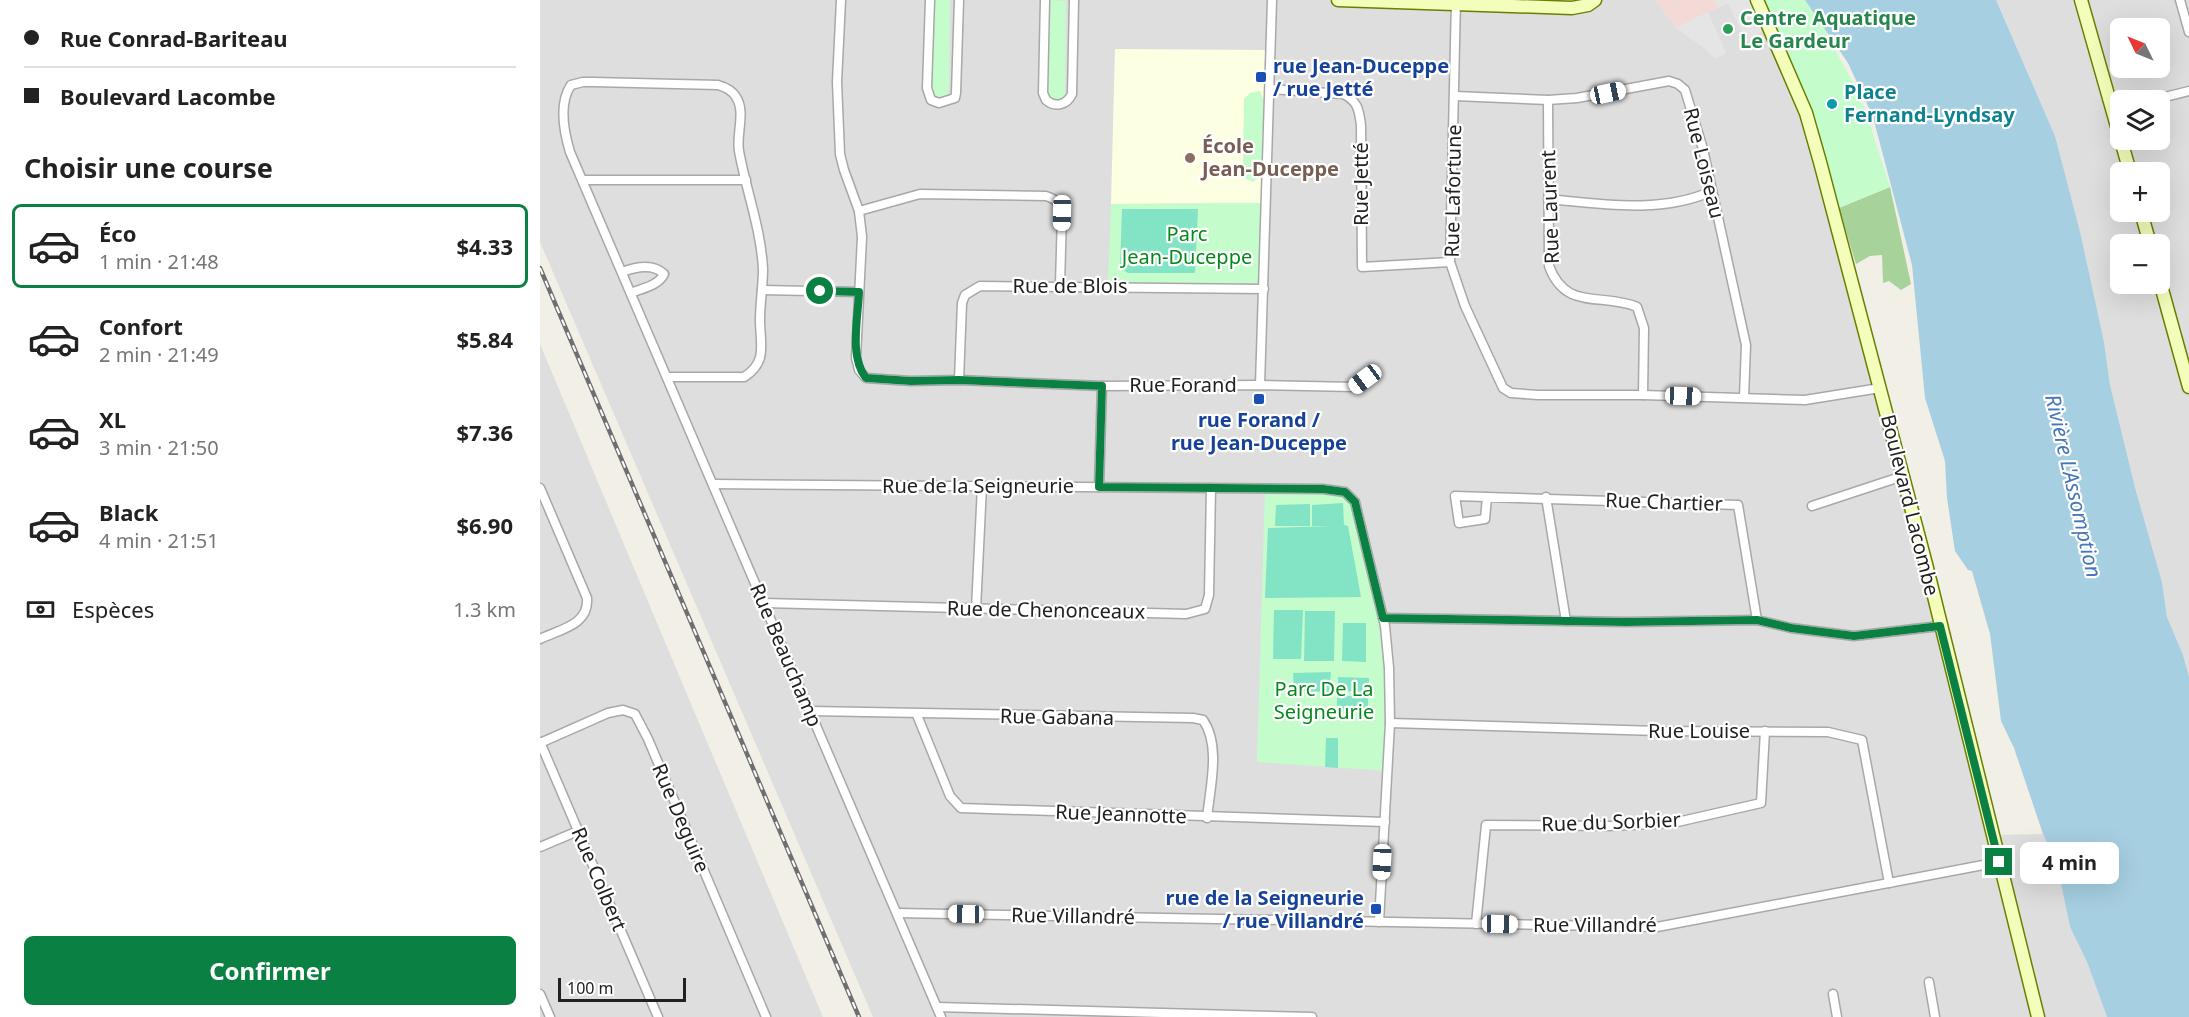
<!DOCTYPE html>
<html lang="fr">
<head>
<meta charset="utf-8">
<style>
	body { margin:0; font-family:"Noto Sans",sans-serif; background:#f6f6f6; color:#222; height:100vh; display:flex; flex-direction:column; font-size:22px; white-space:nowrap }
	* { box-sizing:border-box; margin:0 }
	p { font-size:20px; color:#767676 }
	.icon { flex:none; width:33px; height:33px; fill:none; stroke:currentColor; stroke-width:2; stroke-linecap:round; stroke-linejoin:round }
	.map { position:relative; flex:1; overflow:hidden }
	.drawer { display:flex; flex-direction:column; background:#fff; width:540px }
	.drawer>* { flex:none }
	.top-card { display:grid; align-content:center; height:132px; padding:0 24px; background:#fff }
	.needle { width:39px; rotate:313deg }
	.controls { position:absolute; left:1570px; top:18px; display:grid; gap:12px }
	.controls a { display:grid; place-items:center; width:60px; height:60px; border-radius:9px; background:#fff; box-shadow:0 6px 24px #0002; font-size:30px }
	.scale { position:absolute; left:18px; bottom:15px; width:128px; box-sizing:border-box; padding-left:6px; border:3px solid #212121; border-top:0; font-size:16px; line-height:21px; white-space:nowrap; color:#212121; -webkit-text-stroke:4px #fff; paint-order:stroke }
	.end { position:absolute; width:27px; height:27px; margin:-14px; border:8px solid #0b8043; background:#fff; box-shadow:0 0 0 3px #fff }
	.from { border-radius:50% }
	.bubble { position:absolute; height:42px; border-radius:9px; background:#fff; box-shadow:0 6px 24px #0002; font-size:20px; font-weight:700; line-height:42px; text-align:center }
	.car { position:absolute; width:18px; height:36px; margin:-18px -9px; border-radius:8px; box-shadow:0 0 4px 2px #0007; background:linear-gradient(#fff 24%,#345 0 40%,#fff 0 76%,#345 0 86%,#fff 0) }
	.top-card b { display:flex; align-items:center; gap:21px; height:57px; font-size:22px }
	.top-card b+b { border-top:2px solid #e0e0e0 }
	.top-card i { width:15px; height:15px; background:#222 }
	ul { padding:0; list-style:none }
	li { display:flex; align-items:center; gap:18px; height:84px; margin:0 12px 9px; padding:0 12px; border:3px solid transparent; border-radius:9px }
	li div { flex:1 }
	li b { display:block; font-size:22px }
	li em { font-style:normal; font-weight:700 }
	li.active { border-color:#0b8043 }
	li>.icon { width:54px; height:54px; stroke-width:1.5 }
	h2 { padding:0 24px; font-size:27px; line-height:72px }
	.pay { display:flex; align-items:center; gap:15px; height:66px; padding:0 24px; font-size:22px }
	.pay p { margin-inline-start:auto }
	.cta { display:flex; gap:12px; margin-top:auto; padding:12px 24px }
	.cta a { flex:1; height:69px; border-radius:9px; background:#0b8043; color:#fff; font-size:24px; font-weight:700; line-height:69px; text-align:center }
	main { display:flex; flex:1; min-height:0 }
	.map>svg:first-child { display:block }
	.residential { fill:#dfdede; fill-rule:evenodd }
	.commercial { fill:#f3dad6 }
	.education { fill:#fdffe3 }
	.forest { fill:#a7d39a }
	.park { fill:#c4fccc }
	.pitch { fill:#82e4c5 }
	.parking { fill:#e5e5e5 }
	.water { fill:#a6cfe1 }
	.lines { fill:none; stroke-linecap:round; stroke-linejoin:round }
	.street-casing { stroke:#a8a8a8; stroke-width:11 }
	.secondary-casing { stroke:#688000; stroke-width:15 }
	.street { stroke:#fff; stroke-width:8 }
	.secondary { stroke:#f4fdba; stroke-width:12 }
	.rail-casing { stroke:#6f6f6f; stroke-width:4.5 }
	.rail { stroke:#fff; stroke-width:2; stroke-dasharray:7; stroke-linecap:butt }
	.route { stroke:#0b8043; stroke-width:8 }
	.leisure-dot { fill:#2e9e5b; stroke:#fff; stroke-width:2 }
	.transit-dot { fill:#1a4fb4; stroke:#fff; stroke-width:2 }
	.culture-dot { fill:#0f9aa8; stroke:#fff; stroke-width:2 }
	.education-dot { fill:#8d6e63; stroke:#fff; stroke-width:2 }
	.labels { text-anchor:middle; stroke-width:4.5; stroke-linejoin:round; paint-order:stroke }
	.leisure-label { font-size:20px; font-weight:bold; fill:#27864d; stroke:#fff; text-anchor:start }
	.transit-label { font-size:20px; font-weight:bold; fill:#164399; stroke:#fff; text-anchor:start }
	.culture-label { font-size:20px; font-weight:bold; fill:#0d838f; stroke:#fff; text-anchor:start }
	.education-label { font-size:20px; font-weight:bold; fill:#785e54; stroke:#fff; text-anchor:start }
	.street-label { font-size:20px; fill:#212121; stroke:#fff }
	.park-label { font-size:20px; fill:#06881b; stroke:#fff }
	.water-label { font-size:21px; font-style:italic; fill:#4777b7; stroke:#fff }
</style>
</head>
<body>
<main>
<section class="drawer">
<div class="top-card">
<b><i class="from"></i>Rue Conrad-Bariteau</b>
<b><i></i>Boulevard Lacombe</b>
</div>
<h2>Choisir une course</h2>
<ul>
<li class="active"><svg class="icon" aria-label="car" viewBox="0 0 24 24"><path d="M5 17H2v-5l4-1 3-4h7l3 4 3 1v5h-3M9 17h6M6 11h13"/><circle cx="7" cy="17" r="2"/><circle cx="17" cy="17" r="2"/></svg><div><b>Éco</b><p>1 min · 21:48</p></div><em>$4.33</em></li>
<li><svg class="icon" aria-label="car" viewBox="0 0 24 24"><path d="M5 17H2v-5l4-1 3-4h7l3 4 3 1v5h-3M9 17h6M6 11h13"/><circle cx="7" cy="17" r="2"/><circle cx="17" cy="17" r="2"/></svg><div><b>Confort</b><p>2 min · 21:49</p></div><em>$5.84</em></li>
<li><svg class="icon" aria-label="car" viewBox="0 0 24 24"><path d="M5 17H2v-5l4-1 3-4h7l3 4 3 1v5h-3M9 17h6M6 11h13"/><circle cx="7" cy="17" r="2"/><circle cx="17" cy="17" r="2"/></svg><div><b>XL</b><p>3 min · 21:50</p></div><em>$7.36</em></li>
<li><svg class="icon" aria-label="car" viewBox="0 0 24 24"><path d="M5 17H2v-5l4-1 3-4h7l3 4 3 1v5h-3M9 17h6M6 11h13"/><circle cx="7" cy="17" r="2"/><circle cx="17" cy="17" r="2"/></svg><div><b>Black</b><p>4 min · 21:51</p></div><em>$6.90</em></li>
</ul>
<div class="pay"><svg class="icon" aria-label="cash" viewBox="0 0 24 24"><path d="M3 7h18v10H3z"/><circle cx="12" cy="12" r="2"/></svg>Espèces<p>1.3 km</p></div>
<div class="cta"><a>Confirmer</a></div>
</section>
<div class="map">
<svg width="1649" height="1017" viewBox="0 0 1649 1017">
	<rect width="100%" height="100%" fill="#f2efe7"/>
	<g class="residential">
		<polygon points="0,0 1035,0 1049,4 1056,0 1116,0 1136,28 1193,0 1217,0 1265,110 1453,835 1503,834 1517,865 1530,927 1547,962 1567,1017 333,1017 0,242"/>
		<path d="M 1456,0 L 1649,0 L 1649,677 L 1643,655 L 1627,617 L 1622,582 L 1596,491 L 1570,385 L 1564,342 L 1515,136 ZM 1581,28 L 1620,28 L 1620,68 L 1581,68 ZM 1581,100 L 1620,100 L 1620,140 L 1581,140 ZM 1581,172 L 1620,172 L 1620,212 L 1581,212 ZM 1581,244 L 1620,244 L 1620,284 L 1581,284 Z"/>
		<polygon points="0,344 138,673 283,1017 0,1017"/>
	</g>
	<polygon class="commercial" points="1116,0 1193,0 1136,28"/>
	<polygon class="education" points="575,49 731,50 726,203 571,204"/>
	<polygon class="forest" points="1350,187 1371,284 1361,290 1349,281 1343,283 1342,255 1330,256 1316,264 1299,208"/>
	<g class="park">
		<polygon points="394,0 410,0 409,88 408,95 402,99 393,97 390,87"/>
		<path d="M 508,0 L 526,1 L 525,94 C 518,103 512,102 506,93 Z"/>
		<polygon points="1217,0 1271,0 1283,20 1290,41 1316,88 1320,102 1324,106 1350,187 1293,210 1266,113"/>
		<polygon points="720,91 724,100 721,176 713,182 706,179 703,172 704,99 710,93"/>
		<polygon points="726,203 724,289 568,286 571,204"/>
		<polygon points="784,488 812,497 846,629 848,771 717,762 725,489"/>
	</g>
	<g class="pitch">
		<polygon points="582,209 658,209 655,273 588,273 580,268"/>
		<polygon points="803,503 804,525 808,526 821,597 725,598 728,528 794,526 772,526 772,505"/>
		<polygon points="770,504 770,526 735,526 736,505"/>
		<polygon points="734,610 763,610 761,659 733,659"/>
		<polygon points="765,611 795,611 794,661 764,661"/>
		<polygon points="803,623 826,623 826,662 802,661"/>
		<polygon points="791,672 789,692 754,691 753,673"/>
		<polygon points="798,677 829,678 829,692 798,691"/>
		<polygon points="797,696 828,696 828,710 797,709"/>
		<polygon points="786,738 798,738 798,768 785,767"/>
	</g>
	<g class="parking">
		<polygon points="1174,0 1211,0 1224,30 1206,42 1188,3 1178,8"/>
		<polygon points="1168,12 1186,53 1175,59 1164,48 1136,28"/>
	</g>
	<polygon class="water" points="1265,0 1456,0 1515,136 1540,232 1564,342 1570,385 1596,491 1622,582 1627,617 1643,655 1649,677 1649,1017 1567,1017 1547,962 1530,927 1517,865 1503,834 1474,748 1461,721 1450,634 1432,571 1428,570 1415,551 1407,498 1405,461 1385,398 1372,265 1333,117 1308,63"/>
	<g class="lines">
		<defs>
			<g id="street">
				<polyline points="301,0 297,82 300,154 304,170 319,211 322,237 316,358 319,370 326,378 371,381 419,380 562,386 720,385 814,387 835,372"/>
				<polyline points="390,0 387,88 391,100 399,103 415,98 416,93 419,0"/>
				<path d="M 505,0 L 503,93 L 506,100 C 515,108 527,105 532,94 L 534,0"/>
				<polyline points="916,0 910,262 925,306 963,388 971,393 998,395 1103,395 1265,400 1340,388"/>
				<polyline points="1640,0 1649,32"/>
				<path d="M 730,89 L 803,94 C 818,101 819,110 821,125 L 822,267 L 910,262"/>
				<polyline points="915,96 1008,100 1037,98 1129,81 1138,84 1145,90 1163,149 1206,345 1204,397"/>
				<path d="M 1008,100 L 1009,266 C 1026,312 1062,292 1097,307 L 1104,328 L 1103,395"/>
				<polyline points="1613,100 1649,91"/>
				<polyline points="43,180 206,180"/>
				<path d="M 1008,199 C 1061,204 1122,214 1172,191"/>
				<path d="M 319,211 L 380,194 L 506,196 C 516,199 519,203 522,213 L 520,285"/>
				<path d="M 82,272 C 95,267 113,263 124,274 C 118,286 103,288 91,293"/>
				<polyline points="222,290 319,292"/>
				<path d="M 128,377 L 204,377 C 228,362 220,344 220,320 C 220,303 223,286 223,269 C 221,229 206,190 199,151 C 196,134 206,112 196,97 C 192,90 185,87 178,85 L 53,82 L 43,82 L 31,85 C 18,104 24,132 30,152 L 401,1017"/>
				<polyline points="419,380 422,303 425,295 440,286 724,289"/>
				<polyline points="720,385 732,0"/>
				<polyline points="173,484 783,489 805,492 815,502 845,626 849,668 850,723 839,922"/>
				<polyline points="559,487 562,386"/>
				<path d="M 0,488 L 47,598 C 49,625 21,629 0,639"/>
				<polyline points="947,497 945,519 919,523 915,496 1198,505 1217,620"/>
				<polyline points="1006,497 1026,621"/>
				<polyline points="1272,506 1363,476"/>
				<polyline points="224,603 646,614 665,609 669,595 671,488"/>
				<polyline points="436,609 442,486"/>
				<polyline points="843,618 1086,622 1217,620 1251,628 1314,636 1400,626"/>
				<path d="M 270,711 L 653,718 L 663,720 C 681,745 670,788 667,818"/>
				<polyline points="377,715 410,796 421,808 845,822"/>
				<polyline points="850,723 1118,731 1288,732 1322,740 1349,883"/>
				<polyline points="0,742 118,1017"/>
				<polyline points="0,743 68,713 83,710 95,714 108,739 226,1017"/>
				<polyline points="0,847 38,831"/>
				<polyline points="357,913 1117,927 1459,862"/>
				<polyline points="936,924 946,825 1070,826 1133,823 1221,803 1225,731"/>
				<polyline points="1389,982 1395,1017"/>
				<polyline points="0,994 10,1017"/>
				<polyline points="1293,994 1297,1017"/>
				<polyline points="397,1007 772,1017"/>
			</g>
			<g id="secondary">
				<polyline points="798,0 1032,8 1048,5 1055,0"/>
				<polyline points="1217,0 1266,113 1280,162 1386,564 1498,1017"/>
				<polyline points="1541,0 1590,172"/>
				<polyline points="1601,212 1610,244"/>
				<polyline points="1620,282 1649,387"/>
			</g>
		</defs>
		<use href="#street" class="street-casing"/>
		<use href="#secondary" class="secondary-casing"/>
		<use href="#street" class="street"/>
		<use href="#secondary" class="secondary"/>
		<defs>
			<polyline id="rail" points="0,268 319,1017"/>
		</defs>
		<use href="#rail" class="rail-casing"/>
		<use href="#rail" class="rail"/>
	</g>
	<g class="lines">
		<path class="route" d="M 280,291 L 319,292 C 318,318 309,357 326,378 L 371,381 L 419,380 L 562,386 L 559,487 L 783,489 L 805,492 L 815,502 L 843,618 L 1086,622 L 1217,620 L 1251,628 L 1314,636 L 1400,626 L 1459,862"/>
	</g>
	<circle class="leisure-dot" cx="1188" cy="29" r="6"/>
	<g class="transit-dot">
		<rect x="715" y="71" width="12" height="12" rx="3"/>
		<rect x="713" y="393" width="12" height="12" rx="3"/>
		<rect x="830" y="903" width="12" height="12" rx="3"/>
	</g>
	<circle class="culture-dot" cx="1292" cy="104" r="6"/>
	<circle class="education-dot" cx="650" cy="158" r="6"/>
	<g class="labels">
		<g class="leisure-label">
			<text x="1200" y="25">Centre Aquatique<tspan x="1200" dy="23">Le Gardeur</tspan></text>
		</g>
		<g class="transit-label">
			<text x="733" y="73">rue Jean-Duceppe<tspan x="733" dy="23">/ rue Jetté</tspan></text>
			<text x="719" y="427" text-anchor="middle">rue Forand /<tspan x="719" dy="23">rue Jean-Duceppe</tspan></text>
			<text x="824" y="905" text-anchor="end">rue de la Seigneurie<tspan x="824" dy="23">/ rue Villandré</tspan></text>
		</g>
		<g class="culture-label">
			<text x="1304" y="99">Place<tspan x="1304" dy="23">Fernand-Lyndsay</tspan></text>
		</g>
		<g class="education-label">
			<text x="662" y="153">École<tspan x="662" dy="23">Jean-Duceppe</tspan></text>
		</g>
		<g class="street-label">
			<text transform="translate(1164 163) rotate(76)" y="7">Rue Loiseau</text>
			<text transform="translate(821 184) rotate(-90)" y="7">Rue Jetté</text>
			<text transform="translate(913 191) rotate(-89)" y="7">Rue Lafortune</text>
			<text transform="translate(1010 207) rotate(-92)" y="7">Rue Laurent</text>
			<text x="530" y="293">Rue de Blois</text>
			<text x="643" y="392">Rue Forand</text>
			<text x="438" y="493">Rue de la Seigneurie</text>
			<text transform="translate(1124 502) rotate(2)" y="7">Rue Chartier</text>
			<text transform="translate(1370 505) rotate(76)" y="7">Boulevard Lacombe</text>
			<text transform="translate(506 610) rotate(1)" y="7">Rue de Chenonceaux</text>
			<text transform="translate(246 655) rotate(67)" y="7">Rue Beauchamp</text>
			<text transform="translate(517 717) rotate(1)" y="7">Rue Gabana</text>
			<text x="1159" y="738">Rue Louise</text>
			<text transform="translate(581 814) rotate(2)" y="7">Rue Jeannotte</text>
			<text transform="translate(141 818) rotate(67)" y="7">Rue Deguire</text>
			<text transform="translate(1071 822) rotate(-2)" y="7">Rue du Sorbier</text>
			<text transform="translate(59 879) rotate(67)" y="7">Rue Colbert</text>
			<text transform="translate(533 916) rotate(1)" y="7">Rue Villandré</text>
			<text x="1055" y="932">Rue Villandré</text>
		</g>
		<g class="park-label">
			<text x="647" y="241">Parc<tspan x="647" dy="23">Jean-Duceppe</tspan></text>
			<text x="784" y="696">Parc De La<tspan x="784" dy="23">Seigneurie</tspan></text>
		</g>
		<g class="water-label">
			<text transform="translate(1533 486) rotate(77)" y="7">Rivière L'Assomption</text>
		</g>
	</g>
</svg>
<div class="controls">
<a><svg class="needle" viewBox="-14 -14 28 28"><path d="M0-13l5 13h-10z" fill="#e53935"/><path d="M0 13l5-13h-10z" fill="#767676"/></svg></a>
<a><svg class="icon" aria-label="layers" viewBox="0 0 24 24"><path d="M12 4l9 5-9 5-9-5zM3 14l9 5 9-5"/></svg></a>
<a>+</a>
<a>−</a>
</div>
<div class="scale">100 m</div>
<i class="end from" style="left:280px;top:291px"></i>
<i class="end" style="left:1459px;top:862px"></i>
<div class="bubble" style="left:1480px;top:842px;width:99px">4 min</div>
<i class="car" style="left:1068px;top:93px;rotate:78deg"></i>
<i class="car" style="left:522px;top:213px;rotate:181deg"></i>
<i class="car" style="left:825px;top:379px;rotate:233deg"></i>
<i class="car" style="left:1143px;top:396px;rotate:92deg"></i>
<i class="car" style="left:842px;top:862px;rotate:183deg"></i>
<i class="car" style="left:426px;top:914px;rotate:271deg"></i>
<i class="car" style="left:960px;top:924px;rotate:91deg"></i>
</div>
</main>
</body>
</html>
